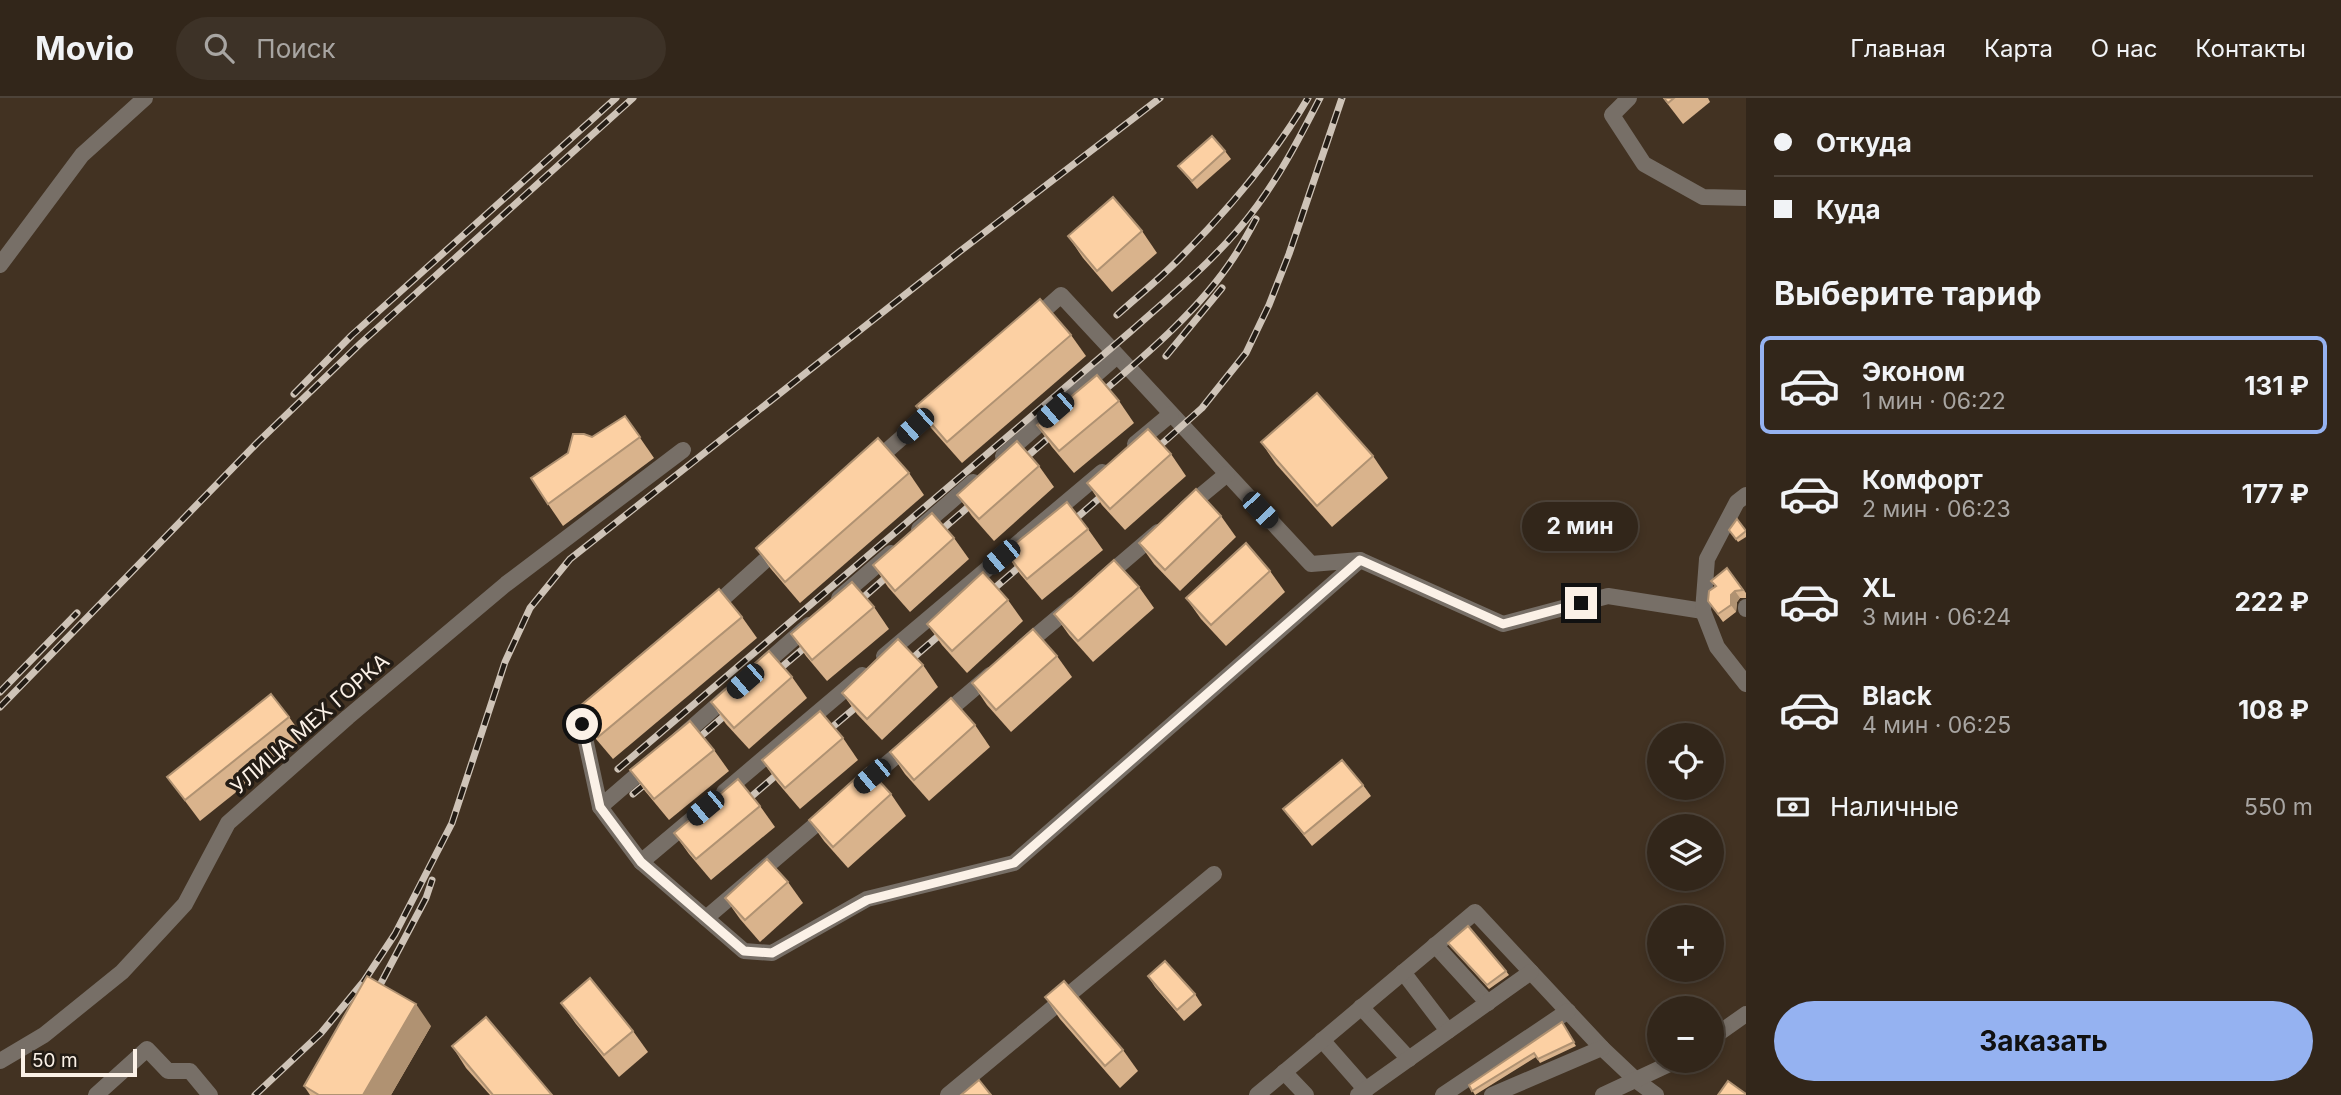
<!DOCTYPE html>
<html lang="ru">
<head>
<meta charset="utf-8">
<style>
	body { margin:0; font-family:Inter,sans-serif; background:#3d3227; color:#f1f3f6; height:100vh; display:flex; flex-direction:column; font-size:26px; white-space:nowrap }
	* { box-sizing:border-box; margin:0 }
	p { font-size:23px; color:#a8a5a2 }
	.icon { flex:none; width:38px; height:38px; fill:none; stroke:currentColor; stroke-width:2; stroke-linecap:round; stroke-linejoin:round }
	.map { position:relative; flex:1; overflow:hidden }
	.sheet { display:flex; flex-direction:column; background:#32261a; width:595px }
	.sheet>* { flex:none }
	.top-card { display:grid; align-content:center; height:154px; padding:0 28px; background:#32261a }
	.buttons { position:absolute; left:1647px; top:625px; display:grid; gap:14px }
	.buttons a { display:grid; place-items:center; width:77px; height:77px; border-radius:50%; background:#32261a; box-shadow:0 4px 10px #0003,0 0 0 2px #4d4339; font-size:35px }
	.scale { position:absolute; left:21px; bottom:18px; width:116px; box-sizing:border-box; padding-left:7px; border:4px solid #fbf1e7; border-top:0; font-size:19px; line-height:24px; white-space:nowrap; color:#fbf1e7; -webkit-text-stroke:5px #231c15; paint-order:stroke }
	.end { position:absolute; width:32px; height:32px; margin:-16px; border:9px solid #fbf1e7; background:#111; box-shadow:0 0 0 4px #111 }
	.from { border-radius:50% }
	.bubble { position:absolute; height:49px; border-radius:24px; background:#32261a; box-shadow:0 4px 10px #0003,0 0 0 2px #4d4339; font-size:23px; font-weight:700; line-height:49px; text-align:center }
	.car { position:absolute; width:21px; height:42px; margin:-21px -10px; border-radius:9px; box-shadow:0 0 5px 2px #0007; background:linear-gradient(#222 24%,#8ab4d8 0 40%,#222 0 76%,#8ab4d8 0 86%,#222 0) }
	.top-card b { display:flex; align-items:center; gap:24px; height:66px; font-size:26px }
	.top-card b+b { border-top:2px solid #4d4339 }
	.top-card i { width:18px; height:18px; background:#f1f3f6 }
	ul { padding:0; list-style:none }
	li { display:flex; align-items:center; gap:21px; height:98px; margin:0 14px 10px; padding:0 14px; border:4px solid transparent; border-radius:10px }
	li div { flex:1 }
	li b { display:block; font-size:26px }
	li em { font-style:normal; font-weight:700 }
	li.current { border-color:#95b2f1 }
	li>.icon { width:63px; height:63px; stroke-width:1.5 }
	h2 { padding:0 28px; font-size:32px; line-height:84px }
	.pay { display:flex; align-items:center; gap:18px; height:77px; padding:0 28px; font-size:26px }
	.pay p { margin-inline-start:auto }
	.button { display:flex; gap:14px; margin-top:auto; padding:14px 28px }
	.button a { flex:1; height:80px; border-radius:42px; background:#95b2f1; color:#111; font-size:28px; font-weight:700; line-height:80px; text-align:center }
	header { display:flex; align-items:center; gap:42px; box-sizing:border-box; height:98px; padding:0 35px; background:#32261a; border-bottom:2px solid #4d4339 }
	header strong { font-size:33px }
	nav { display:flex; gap:38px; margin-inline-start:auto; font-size:24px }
	.search { width:490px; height:63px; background:#3d3227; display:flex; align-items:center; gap:18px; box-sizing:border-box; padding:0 24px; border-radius:38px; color:#a8a5a2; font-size:26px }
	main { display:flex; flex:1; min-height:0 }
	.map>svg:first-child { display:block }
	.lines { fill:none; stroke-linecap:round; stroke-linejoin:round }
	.minor { stroke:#776f67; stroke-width:16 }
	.rail-casing { stroke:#cec3b7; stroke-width:7 }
	.rail { stroke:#231c15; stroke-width:4.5; stroke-dasharray:13; stroke-linecap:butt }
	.wall { fill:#d9b38c }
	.shaded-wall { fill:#b09272 }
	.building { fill:#fcd0a3; stroke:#b09272; stroke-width:2 }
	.route { stroke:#fbf1e7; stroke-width:9 }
	.labels { text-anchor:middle; stroke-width:7; stroke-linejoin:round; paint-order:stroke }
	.street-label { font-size:21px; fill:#fbf1e7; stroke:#231c15 }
</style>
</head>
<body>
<header>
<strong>Movio</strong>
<div class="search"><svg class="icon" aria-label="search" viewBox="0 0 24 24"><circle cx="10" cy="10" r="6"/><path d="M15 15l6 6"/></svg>Поиск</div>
<nav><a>Главная</a><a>Карта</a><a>О нас</a><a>Контакты</a></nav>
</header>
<main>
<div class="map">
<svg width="1746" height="997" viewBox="0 0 1746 997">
	<rect width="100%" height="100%" fill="#423222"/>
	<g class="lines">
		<g class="minor">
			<polyline points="1629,0 1612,17 1644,66 1703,99 1746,100"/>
			<polyline points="0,167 82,57 145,0"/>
			<polyline points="1032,223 1061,197 1311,466 1360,462 1503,526 1608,498 1703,513"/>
			<polyline points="1135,346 1171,316"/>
			<polyline points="1003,358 1117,258"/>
			<polyline points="873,365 940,306"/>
			<polyline points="1746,397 1737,404 1707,461 1703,513 1717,549 1746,586"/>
			<polyline points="1186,410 1227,376"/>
			<polyline points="919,431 973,384"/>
			<polyline points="1103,481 1158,434"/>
			<polyline points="839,500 891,455"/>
			<polyline points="1746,509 1746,511"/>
			<polyline points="709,513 781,448"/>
			<polyline points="1023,549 1073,507"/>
			<polyline points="884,558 1102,374"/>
			<polyline points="758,572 809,527"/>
			<polyline points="598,612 582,626 600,709 641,764 744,853 772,855 867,801 1014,765 1360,462"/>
			<polyline points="941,619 990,577"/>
			<polyline points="679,641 730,596"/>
			<polyline points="858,690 908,648"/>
			<polyline points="724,694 862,577"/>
			<polyline points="600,709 651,665"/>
			<polyline points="641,764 691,722"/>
			<polyline points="706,820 828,716"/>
			<polyline points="1435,847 1488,905"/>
			<polyline points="1403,874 1448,933"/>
			<polyline points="1361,909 1409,961"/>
			<polyline points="1712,940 1746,916"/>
			<polyline points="1322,942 1366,992"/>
			<polyline points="0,963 44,937 122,874 185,806 228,725 348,619 506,486 683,352"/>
			<polyline points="1284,974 1306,997"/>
			<polyline points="96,997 147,951 168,973 190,973 210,997"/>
			<polyline points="948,997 1214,776"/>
			<polyline points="1257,997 1475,814 1602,950 1637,983 1656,997"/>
			<polyline points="1358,997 1531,874"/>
			<polyline points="1443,997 1568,913"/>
			<polyline points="1492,997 1602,950"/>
			<polyline points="1603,997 1678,962"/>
		</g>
		<defs>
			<g id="rail">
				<path d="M 1117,217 C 1138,198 1161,180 1181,159 C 1228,112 1274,58 1308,0"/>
				<polyline points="1166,258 1222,190"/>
				<polyline points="294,296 352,237 616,0"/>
				<path d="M 1093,302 C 1142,260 1199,213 1234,159 C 1242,147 1249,134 1256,121"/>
				<polyline points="1147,359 1202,310 1246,255 1269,207 1289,156 1342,0"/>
				<polyline points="1016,368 1061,329"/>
				<polyline points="1065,430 1112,389"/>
				<polyline points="931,441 981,398"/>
				<polyline points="982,501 1033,457"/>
				<polyline points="849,512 899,468"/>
				<polyline points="900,571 950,528"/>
				<polyline points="769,580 817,539"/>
				<polyline points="0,594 77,515"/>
				<polyline points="0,609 258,344 361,245 633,0"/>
				<polyline points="817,642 868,599"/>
				<polyline points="687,650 737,607"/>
				<path d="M 618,671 L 1130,234 C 1175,194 1222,156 1257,108 C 1282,74 1301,37 1320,0"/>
				<polyline points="633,696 657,676"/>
				<polyline points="738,710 788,667"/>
				<polyline points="371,904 426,800 432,782"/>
				<polyline points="255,997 321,935 364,883 395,836 452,725 505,564 530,510 570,461 959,154 1160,0"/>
			</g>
		</defs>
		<use href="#rail" class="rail-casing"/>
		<use href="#rail" class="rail"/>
	</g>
	<g class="wall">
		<polygon points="1663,0 1708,0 1710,4 1683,26"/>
		<polygon points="1225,53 1231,61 1197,91 1178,68"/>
		<polygon points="1142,133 1157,155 1112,194 1083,160 1068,138"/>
		<polygon points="1071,237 1086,258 962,365 931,330 916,308"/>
		<polygon points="1119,303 1134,325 1074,375 1052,349 1037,327"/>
		<polygon points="625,318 654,360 563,428 548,406 592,339"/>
		<polygon points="1261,344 1373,358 1388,380 1332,429 1276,366"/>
		<polygon points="1171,356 1186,378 1125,432 1102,407 1087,385"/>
		<polygon points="1039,368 1054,389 994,443 972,418 957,397"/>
		<polygon points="909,375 924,397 800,505 771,471 756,450"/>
		<polygon points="1221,418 1236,439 1180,493 1154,466 1139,445"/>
		<polygon points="1088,431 1103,452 1042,502 1020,476 1005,454"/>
		<polygon points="1729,432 1746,432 1746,439 1738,444"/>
		<polygon points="954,440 969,461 910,514 888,489 873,467"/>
		<polygon points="1727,470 1746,495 1746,500 1740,500 1737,504 1736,514 1723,524 1708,503 1716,488"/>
		<polygon points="1270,473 1285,494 1226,548 1201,521 1186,500"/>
		<polygon points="1139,489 1154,510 1093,564 1069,537 1054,516"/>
		<polygon points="1008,502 1023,523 967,575 942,547 927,526"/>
		<polygon points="874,509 889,531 827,583 806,558 791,536"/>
		<polygon points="742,519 757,540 613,661 596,641 581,619"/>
		<polygon points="1057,558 1072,579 1011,634 987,607 972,585"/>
		<polygon points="923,567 938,589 882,642 857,616 842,595"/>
		<polygon points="792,579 807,600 749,651 726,626 711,604"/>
		<polygon points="289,619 304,640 200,723 167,679"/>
		<polygon points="975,627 990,649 929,703 905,676 890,654"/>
		<polygon points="843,640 858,662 800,711 777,684 762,662"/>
		<polygon points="714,652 729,673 669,722 645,693 630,672"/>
		<polygon points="1363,687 1371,698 1312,748 1283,711"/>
		<polygon points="891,696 906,718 848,770 824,743 809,722"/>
		<polygon points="760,708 775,729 711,782 689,756 674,735"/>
		<polygon points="788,784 803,805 760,844 740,821 725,800"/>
		<polygon points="1448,845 1506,873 1509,877 1489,891"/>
		<polygon points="1148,878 1195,896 1202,907 1184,923 1155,889"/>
		<polygon points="1045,899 1123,952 1138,973 1120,990 1060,921"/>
		<polygon points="561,905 633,933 648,954 619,979 576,926"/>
		<polygon points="1562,924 1576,948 1540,965 1536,959 1475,997 1469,987"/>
		<polygon points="431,928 391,997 310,997 304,988"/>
		<polygon points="452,948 552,997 490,997 466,970"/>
	</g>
	<g class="shaded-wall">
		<polygon points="1735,493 1740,500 1737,504 1736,514 1731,507 1731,497"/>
		<polygon points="416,906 431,928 391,997 363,997"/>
	</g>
	<g class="building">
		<polygon points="1664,0 1674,0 1668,5"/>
		<polygon points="1212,38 1225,53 1192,83 1178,68"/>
		<polygon points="1113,99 1142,133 1097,173 1068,138"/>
		<polygon points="1040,201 1071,237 947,344 916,308"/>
		<polygon points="1097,277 1119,303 1059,353 1037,327"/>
		<polygon points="1317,295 1373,358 1317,408 1261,344"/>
		<polygon points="625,318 640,339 548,406 531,380 568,355 573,336 584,336 592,339"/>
		<polygon points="1148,331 1171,356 1110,411 1087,385"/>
		<polygon points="878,340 909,375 785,484 756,450"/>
		<polygon points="1017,343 1039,368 979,421 957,397"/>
		<polygon points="1196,391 1221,418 1165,472 1139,445"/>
		<polygon points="1067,404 1088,431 1027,481 1005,454"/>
		<polygon points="932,415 954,440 895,493 873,467"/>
		<polygon points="1737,421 1746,433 1736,441 1729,432"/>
		<polygon points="1246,445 1270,473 1211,527 1186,500"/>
		<polygon points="1114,462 1139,489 1078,543 1054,516"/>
		<polygon points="1727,470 1743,492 1735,493 1731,497 1731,507 1718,516 1708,503 1709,493 1716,488 1711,483"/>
		<polygon points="983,474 1008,502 952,553 927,526"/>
		<polygon points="852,484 874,509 812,562 791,536"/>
		<polygon points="719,491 742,519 598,639 581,619 579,609"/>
		<polygon points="1033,531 1057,558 996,612 972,585"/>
		<polygon points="898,541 923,567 867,621 842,595"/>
		<polygon points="769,553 792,579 734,630 711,604"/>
		<polygon points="271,596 289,619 185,702 167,679"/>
		<polygon points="951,600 975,627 914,682 890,654"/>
		<polygon points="820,613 843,640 785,690 762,662"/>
		<polygon points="690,623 714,652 654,701 630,672"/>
		<polygon points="1342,662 1363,687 1304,736 1283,711"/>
		<polygon points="867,670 891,696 833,749 809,722"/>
		<polygon points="738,681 760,708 696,761 674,735"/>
		<polygon points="767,761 788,784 745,822 725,800"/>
		<polygon points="1468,828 1506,873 1487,887 1448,845"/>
		<polygon points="1165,863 1195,896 1177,912 1148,878"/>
		<polygon points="367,878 416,906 363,997 319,997 304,988"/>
		<polygon points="590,880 633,933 604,957 561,905"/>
		<polygon points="1064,883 1123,952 1105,968 1045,899"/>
		<polygon points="486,919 552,997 493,997 452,948"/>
		<polygon points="1562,924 1574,944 1538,961 1534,955 1472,993 1469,987"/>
		<polygon points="979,982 991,997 961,997"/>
		<polygon points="1728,983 1746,996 1746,997 1718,997"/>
	</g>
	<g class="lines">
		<polyline class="route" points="582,626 600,709 641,764 744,853 772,855 867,802 1014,765 1360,462 1503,526 1581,505"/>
	</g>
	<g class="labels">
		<g class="street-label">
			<text transform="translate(310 626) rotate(-41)" y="7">УЛИЦА МЕХ ГОРКА</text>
		</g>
	</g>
</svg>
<div class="buttons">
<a><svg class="icon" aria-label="locate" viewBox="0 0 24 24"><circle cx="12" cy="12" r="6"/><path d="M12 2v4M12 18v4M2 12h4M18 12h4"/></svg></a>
<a><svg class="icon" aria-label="layers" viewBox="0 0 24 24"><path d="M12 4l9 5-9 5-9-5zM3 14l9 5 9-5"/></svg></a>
<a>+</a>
<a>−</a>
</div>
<div class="scale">50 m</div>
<i class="end from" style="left:582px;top:626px"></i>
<i class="end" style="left:1581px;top:505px"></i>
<div class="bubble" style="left:1522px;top:404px;width:116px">2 мин</div>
<i class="car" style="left:1055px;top:312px;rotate:229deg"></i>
<i class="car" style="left:915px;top:328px;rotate:228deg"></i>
<i class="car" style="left:1260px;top:412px;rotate:137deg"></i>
<i class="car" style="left:1001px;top:459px;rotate:230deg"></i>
<i class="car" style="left:745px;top:583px;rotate:229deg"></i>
<i class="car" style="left:872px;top:678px;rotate:230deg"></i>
<i class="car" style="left:705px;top:710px;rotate:230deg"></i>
</div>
<section class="sheet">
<div class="top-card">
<b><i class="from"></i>Откуда</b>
<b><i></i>Куда</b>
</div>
<h2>Выберите тариф</h2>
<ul>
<li class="current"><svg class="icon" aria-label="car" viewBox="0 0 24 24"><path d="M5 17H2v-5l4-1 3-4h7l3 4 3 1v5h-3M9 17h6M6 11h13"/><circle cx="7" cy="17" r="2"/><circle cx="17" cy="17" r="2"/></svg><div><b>Эконом</b><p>1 мин · 06:22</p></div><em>131 ₽</em></li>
<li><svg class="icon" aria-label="car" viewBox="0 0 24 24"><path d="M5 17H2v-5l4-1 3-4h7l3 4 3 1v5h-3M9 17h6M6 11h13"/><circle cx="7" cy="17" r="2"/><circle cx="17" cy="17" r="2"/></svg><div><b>Комфорт</b><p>2 мин · 06:23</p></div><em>177 ₽</em></li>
<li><svg class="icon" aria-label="car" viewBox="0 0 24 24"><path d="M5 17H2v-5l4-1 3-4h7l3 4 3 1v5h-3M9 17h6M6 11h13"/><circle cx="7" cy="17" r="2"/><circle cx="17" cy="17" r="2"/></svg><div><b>XL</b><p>3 мин · 06:24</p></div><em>222 ₽</em></li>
<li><svg class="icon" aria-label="car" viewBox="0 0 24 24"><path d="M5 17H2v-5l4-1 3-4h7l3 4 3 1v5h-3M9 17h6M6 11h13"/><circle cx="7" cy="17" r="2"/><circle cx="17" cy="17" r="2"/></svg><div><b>Black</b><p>4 мин · 06:25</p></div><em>108 ₽</em></li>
</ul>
<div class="pay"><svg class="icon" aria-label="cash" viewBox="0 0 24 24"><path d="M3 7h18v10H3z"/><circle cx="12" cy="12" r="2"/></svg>Наличные<p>550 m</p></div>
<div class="button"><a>Заказать</a></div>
</section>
</main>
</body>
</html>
